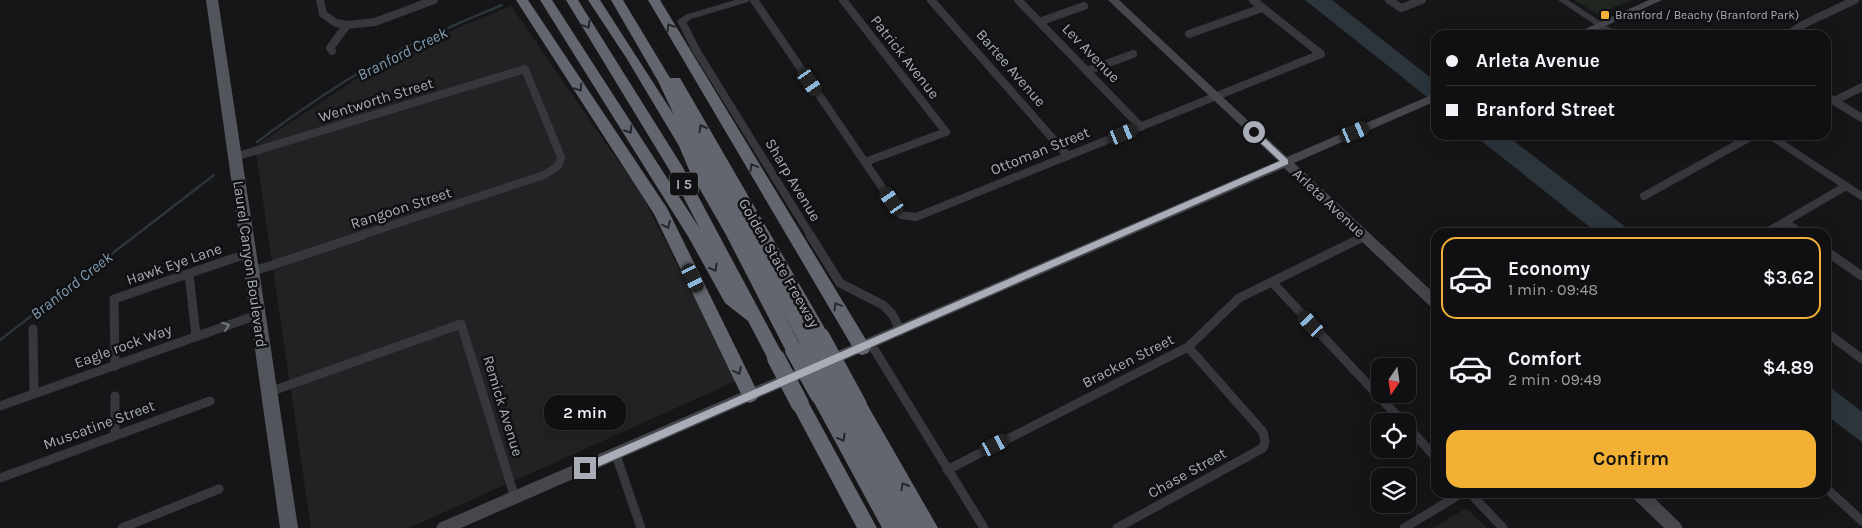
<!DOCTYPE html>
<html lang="en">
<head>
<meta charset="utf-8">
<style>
	body { margin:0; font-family:Karla,sans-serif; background:#1e1e20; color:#f1f3f6; height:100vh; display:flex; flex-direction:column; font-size:19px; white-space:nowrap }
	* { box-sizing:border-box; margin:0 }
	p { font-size:16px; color:#9c9d9f }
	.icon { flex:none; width:28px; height:28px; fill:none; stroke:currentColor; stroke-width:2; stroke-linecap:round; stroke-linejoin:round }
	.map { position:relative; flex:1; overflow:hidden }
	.panel { position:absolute; left:1431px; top:228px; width:400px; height:270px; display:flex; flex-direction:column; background:#101012; border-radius:15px; box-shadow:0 5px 20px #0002,0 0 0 1px #303032 }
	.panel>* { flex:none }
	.hud { position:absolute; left:1431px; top:30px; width:400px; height:110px; border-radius:15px; box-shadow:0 5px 20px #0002,0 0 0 1px #303032; display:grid; align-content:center; height:110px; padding:0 15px; background:#101012 }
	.needle { width:32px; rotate:193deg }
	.controls { position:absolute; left:1371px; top:358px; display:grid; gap:10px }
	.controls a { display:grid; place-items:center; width:45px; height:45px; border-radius:10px; background:#101012; box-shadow:0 5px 20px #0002,0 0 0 1px #303032; font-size:25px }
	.end { position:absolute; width:22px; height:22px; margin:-11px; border:6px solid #a8adb8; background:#111; box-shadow:0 0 0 2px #111 }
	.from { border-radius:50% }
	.bubble { position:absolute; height:35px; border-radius:15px; background:#101012; box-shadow:0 5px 20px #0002,0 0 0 1px #303032; font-size:16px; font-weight:600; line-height:35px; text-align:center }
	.car { position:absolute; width:15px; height:30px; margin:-15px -8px; border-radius:6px; box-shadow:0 0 4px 1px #0007; background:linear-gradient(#222 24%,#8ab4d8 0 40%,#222 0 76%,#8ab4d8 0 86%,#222 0) }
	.hud b { display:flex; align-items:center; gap:18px; height:48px; font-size:19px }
	.hud b+b { border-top:1px solid #303032 }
	.hud i { width:12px; height:12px; background:#f1f3f6 }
	ul { padding:9px 0 0; list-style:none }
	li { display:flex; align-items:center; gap:15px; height:82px; margin:0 10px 8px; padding:0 5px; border:2px solid transparent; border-radius:15px }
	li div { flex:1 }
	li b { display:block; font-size:19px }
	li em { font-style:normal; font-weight:600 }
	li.active { border-color:#f2b134 }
	li>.icon { width:45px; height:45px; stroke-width:1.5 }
	.cta { display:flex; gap:10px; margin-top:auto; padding:10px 15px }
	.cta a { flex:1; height:58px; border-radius:15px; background:#f2b134; color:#111; font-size:20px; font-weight:600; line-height:58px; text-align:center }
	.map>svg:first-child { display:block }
	.built { fill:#222225 }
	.green { fill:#1e261f }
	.water { fill:#2c353c }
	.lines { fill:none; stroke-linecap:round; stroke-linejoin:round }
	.stream { stroke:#2c353c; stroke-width:2.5 }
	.minor-far1 { stroke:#37383d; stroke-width:8 }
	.minor { stroke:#37383d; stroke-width:9 }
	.tertiary { fill:#37383d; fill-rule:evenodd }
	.secondary { fill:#45474d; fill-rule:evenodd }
	.primary { fill:#53555c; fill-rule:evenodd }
	.motorway { fill:#63666e; fill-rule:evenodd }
	.motorway-bridge { stroke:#63666e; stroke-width:18 }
	.oneway { stroke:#26262a }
	.oneway2 { stroke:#757881 }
	.route { fill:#a8adb8 }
	.poi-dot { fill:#f2b134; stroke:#111113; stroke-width:2 }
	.labels { text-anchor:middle; stroke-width:5; stroke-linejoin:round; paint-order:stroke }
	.far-poi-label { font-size:12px; fill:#a8adb8; stroke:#111113; text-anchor:start }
	.shield { fill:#111113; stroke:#7b7e86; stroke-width:1 }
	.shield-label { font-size:14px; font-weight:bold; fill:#a8adb8 }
	.street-label { font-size:15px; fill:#a8adb8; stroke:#111113 }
	.water-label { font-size:16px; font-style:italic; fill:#7f9bb3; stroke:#111113 }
</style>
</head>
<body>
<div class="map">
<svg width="1862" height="528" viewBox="0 0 1862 528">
	<rect width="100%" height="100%" fill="#161618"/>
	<g class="built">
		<polygon points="511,6 643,197 736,381 409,528 311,528 255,146 362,75 455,29"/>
		<polygon points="1467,509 1487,528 1433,528 1463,510"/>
	</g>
	<polygon class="green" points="1574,0 1632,0 1597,14"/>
	<g class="water">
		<polygon points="1305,0 1332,0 1436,82 1436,104"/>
		<polygon points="1474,135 1506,135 1632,232 1596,232"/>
		<polygon points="1826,384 1862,412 1862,442 1826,415"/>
	</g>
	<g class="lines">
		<g class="stream">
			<path d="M 257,142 C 295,114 333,87 374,64 C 415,41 459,23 502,5"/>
			<polyline points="0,340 214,175"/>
		</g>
		<g class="minor-far1">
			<polyline points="320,0 323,14 336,23 347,25 330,48 332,51"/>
			<polyline points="754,0 901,215 916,217 1321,54 1253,0"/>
			<polyline points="843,0 946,132 865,162"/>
			<polyline points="931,0 1068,156"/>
			<polyline points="1018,0 1141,127"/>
			<polyline points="1389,0 1401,8 1422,0"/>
			<polyline points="682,22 696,50 811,236"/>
			<polyline points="1039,22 1084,6"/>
			<polyline points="347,25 375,22 434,0"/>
			<polyline points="1189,34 1262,8"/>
			<polyline points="1787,35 1804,24 1855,0"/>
			<polyline points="1087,71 1133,54"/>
			<polyline points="1826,96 1862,118"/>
			<polyline points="1834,101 1862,87"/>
			<polyline points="235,157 525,69 561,157 558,166 544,175 359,236"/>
			<polyline points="1644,196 1754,135"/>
			<polyline points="1785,222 1800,232"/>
			<polyline points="1767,232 1846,186"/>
		</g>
		<g class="minor">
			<polyline points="810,235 840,283 883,305 892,314 901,331"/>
			<polyline points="1826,251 1862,276"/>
			<polyline points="251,272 363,235"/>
			<polyline points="189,274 196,336"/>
			<polyline points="1272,282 1402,421"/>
			<polyline points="33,329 34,394"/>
			<polyline points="1826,332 1862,359"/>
			<polyline points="871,344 984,528"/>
			<polyline points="115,366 114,299 249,253"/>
			<polyline points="269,392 461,324 515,498"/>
			<polyline points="115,396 115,435"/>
			<polyline points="0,406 257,315"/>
			<polyline points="1408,427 1436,458"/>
			<polyline points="616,455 641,528"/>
			<polyline points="947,470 1188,347 1239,298 1365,236"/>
			<polyline points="0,478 210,401"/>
			<polyline points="1826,488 1862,521"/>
			<polyline points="1469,492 1503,528"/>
			<polyline points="122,528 219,489"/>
			<polyline points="1117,528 1263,448 1265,441 1263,432 1188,347"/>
			<polyline points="1404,528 1464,492"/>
		</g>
		<g class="tertiary">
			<polygon points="735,0 749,0 748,2 691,19 685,24 679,24 677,22 685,15"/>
			<polygon points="1558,0 1568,0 1621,35 1610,35"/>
			<polygon points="1763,135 1775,135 1862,192 1862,201"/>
		</g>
		<g class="secondary">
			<polygon points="1108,0 1119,0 1287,157 1436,93 1436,101 1294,163 1436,295 1436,308 1431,307 1284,168 461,528 436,528 439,523 1278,161"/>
			<polygon points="1649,0 1662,0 1586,35 1572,35"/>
			<polygon points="1630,492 1648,492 1680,523 1683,528 1664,528 1632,497"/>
		</g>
		<polygon class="primary" points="206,0 218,0 298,528 280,528"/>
		<g class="motorway">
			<polygon points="516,0 528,0 667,208 759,395 756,400 750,403 744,400 654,214"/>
			<polygon points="540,0 552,0 700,229 670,171 566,0 578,0 682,166 782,353 785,358 782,363 776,365 770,363 748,321 725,303 689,238"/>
			<polygon points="588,0 600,0 674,115 658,81 611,0 623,0 670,78 680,78 827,332 830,337 827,342 817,343 815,349 809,351 803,349 781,309 803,350 800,355 794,357 788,355 725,233 690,172 679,146 627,59"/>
			<polygon points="648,0 660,0 868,343 871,348 868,353 862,355 856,353"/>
			<polygon points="819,387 825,390 837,411 840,406 849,405 852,399 858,397 864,399 938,528 882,528 810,395 813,390"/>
			<polygon points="800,396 806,398 877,528 857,528 791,404 794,398"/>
		</g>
		<g class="motorway-bridge">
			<polyline points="821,337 858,405"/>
			<polyline points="809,344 846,412"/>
			<polyline points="794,350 819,395"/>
			<polyline points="776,358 800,404"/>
		</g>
	</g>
	<defs><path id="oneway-chevron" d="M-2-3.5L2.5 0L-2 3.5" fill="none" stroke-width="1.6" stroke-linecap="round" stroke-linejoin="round" transform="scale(1.25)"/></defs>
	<g class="oneway">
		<use href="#oneway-chevron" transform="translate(587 25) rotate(59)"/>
		<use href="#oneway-chevron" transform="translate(670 27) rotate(-121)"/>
		<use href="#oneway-chevron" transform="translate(579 88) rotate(57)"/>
		<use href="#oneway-chevron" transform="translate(702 128) rotate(-120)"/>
		<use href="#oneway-chevron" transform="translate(629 130) rotate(58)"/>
		<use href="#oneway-chevron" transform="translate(753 167) rotate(-121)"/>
		<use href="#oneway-chevron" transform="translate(667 225) rotate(64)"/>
		<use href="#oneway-chevron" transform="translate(714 268) rotate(61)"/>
		<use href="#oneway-chevron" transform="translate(837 306) rotate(-121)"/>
		<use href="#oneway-chevron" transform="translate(738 371) rotate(64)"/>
		<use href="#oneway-chevron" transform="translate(842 438) rotate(61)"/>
		<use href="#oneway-chevron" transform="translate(904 486) rotate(-120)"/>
	</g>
	<use class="oneway2" href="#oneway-chevron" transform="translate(226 326) rotate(-19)"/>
	<polygon class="route" points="1251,130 1256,130 1288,160 1288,164 588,471 581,471 581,465 1280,161 1251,134"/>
	<rect class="poi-dot" x="1600" y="10" width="10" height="10" rx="2.5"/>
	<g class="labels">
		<g class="far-poi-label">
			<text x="1615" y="19">Branford / Beachy (Branford Park)</text>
		</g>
		<rect class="shield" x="670" y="172.5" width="28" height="23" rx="4"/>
		<g class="shield-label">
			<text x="684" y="189">I 5</text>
		</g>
		<g class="street-label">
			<text transform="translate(1091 53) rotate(46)" y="5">Lev Avenue</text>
			<text transform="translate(905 57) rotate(52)" y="5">Patrick Avenue</text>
			<text transform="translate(1011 68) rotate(49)" y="5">Bartee Avenue</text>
			<text transform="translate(376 100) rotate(-17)" y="5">Wentworth Street</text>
			<text transform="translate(1040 151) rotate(-22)" y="5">Ottoman Street</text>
			<text transform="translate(793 180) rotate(59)" y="5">Sharp Avenue</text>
			<text transform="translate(1329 203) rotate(43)" y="5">Arleta Avenue</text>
			<text transform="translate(401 208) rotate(-18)" y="5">Rangoon Street</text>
			<text transform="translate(779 263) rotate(60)" y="5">Golden State Freeway</text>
			<text transform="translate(174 264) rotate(-19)" y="5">Hawk Eye Lane</text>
			<text transform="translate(250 264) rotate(82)" y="5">Laurel Canyon Boulevard</text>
			<text transform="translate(123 346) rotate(-20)" y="5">Eagle rock Way</text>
			<text transform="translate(1128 361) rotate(-27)" y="5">Bracken Street</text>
			<text transform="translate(503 406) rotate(73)" y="5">Remick Avenue</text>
			<text transform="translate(99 425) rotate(-20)" y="5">Muscatine Street</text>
			<text transform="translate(1187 473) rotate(-29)" y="5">Chase Street</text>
		</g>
		<g class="water-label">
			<text transform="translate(402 53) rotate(-27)" y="6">Branford Creek</text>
			<text transform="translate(71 285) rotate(-38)" y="6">Branford Creek</text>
		</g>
	</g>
</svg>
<div class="controls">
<a><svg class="needle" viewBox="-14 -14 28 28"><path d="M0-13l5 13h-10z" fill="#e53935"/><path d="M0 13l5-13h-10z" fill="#9c9d9f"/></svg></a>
<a><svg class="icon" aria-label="locate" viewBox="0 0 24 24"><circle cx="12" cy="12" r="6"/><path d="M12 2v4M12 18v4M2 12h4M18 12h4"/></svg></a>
<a><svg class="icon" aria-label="layers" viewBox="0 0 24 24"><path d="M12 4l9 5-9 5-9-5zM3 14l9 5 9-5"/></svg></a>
</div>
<i class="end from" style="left:1254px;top:132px"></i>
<i class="end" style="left:585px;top:468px"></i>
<div class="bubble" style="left:544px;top:395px;width:82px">2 min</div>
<i class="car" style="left:810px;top:82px;rotate:145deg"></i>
<i class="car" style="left:1355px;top:132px;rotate:67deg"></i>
<i class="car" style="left:1123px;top:134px;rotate:68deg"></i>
<i class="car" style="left:892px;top:201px;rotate:325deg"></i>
<i class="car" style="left:693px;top:278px;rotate:154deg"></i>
<i class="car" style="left:1311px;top:324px;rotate:317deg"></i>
<i class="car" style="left:995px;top:445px;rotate:63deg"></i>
<div class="hud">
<b><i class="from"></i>Arleta Avenue</b>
<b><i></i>Branford Street</b>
</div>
<section class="panel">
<ul>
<li class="active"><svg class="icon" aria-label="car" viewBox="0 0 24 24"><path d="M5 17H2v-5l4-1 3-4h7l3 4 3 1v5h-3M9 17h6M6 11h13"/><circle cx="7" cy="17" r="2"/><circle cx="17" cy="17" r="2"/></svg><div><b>Economy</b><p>1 min · 09:48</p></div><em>$3.62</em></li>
<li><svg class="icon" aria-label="car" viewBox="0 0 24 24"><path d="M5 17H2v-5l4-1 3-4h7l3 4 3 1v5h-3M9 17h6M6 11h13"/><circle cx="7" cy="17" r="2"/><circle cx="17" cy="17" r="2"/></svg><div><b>Comfort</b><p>2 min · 09:49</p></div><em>$4.89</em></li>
</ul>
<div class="cta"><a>Confirm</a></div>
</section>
</div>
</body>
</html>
